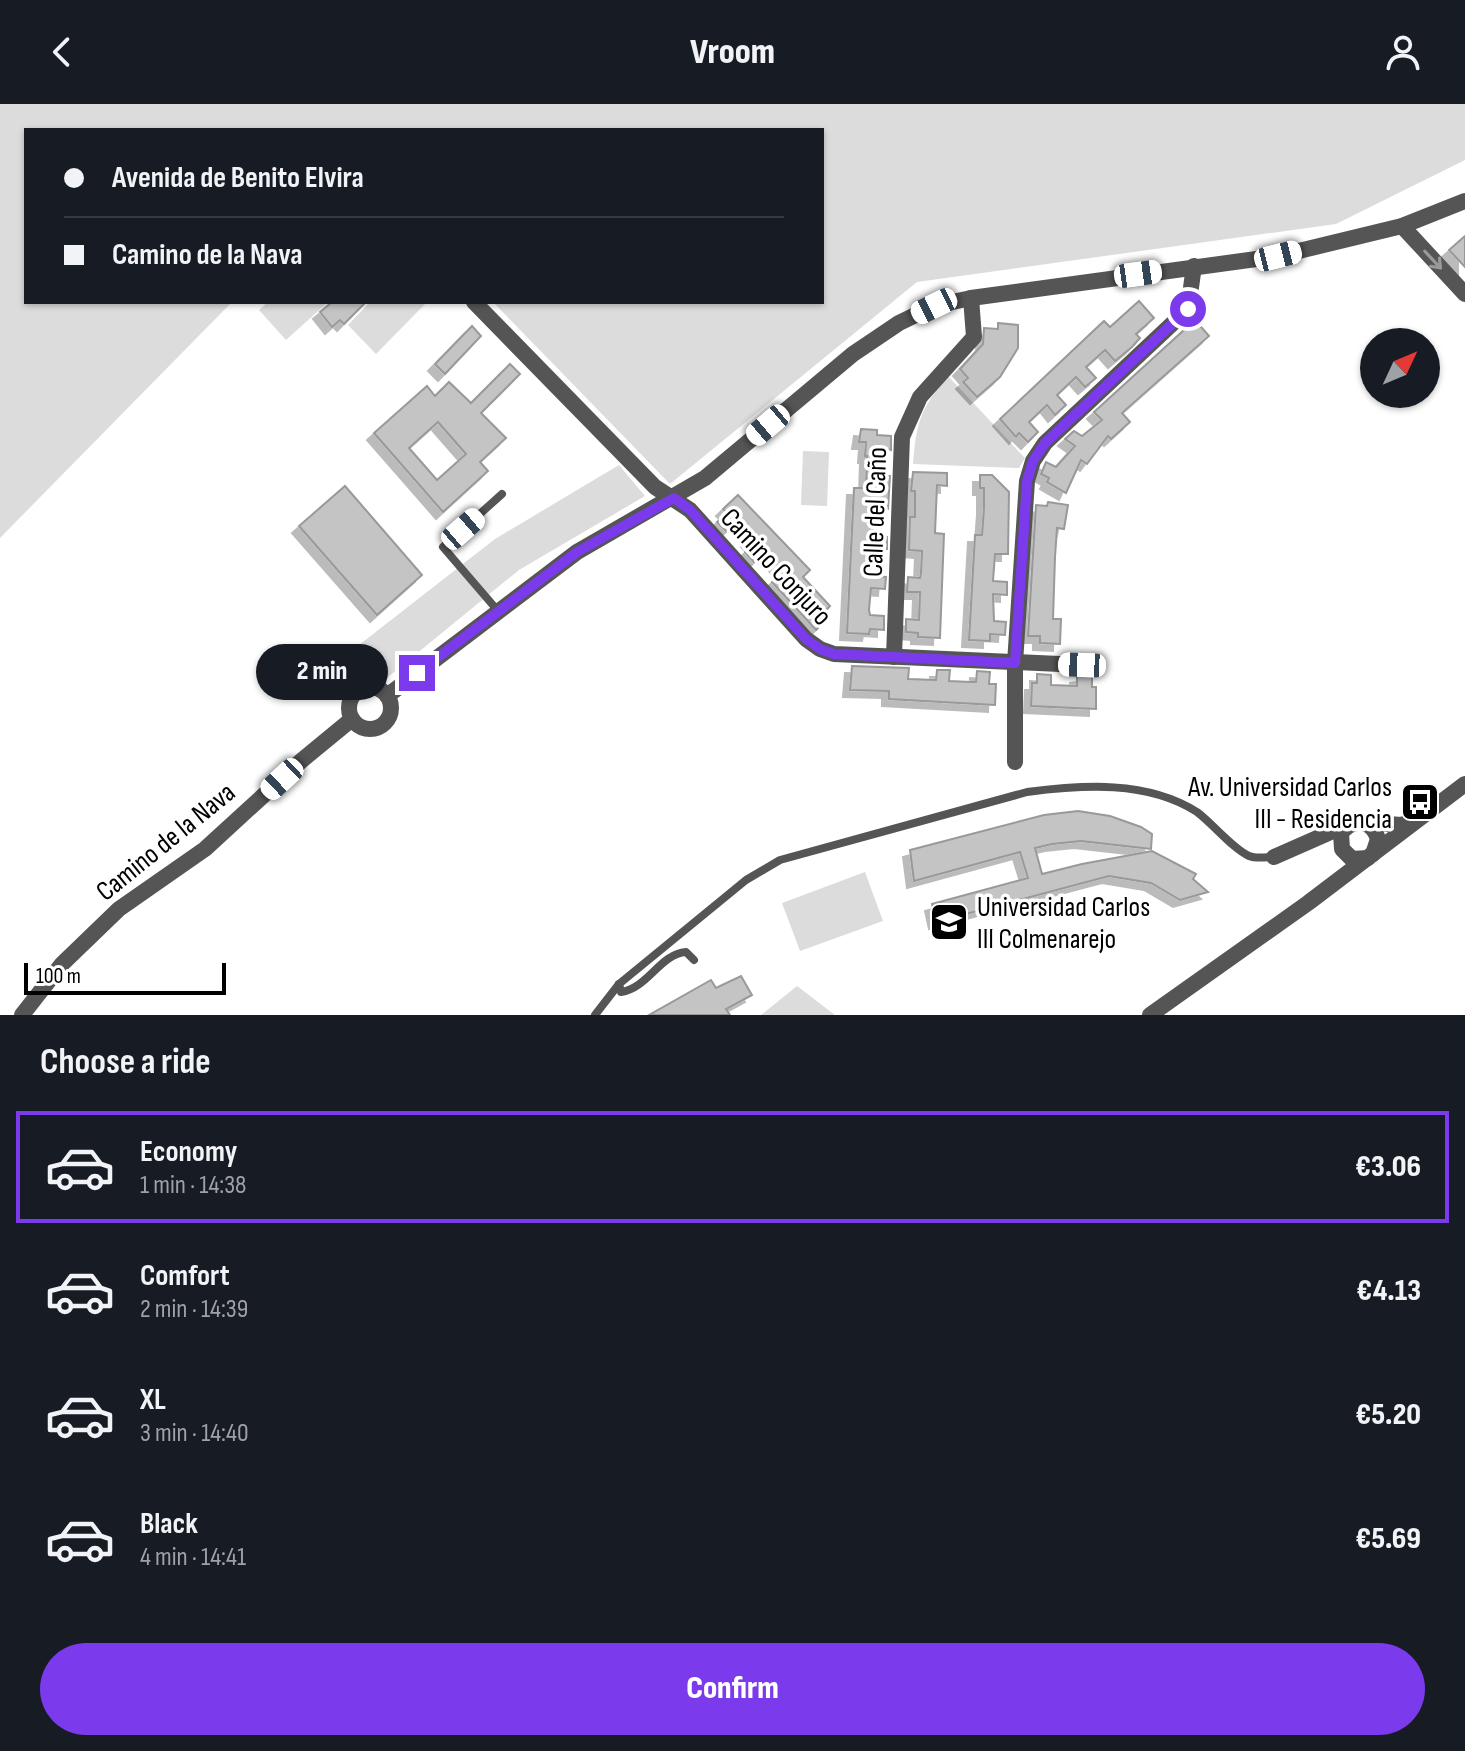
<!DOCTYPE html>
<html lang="en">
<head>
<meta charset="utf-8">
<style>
	body { margin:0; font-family:"Sofia Sans Condensed",sans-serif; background:#20242c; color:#f1f3f6; height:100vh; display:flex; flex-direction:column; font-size:30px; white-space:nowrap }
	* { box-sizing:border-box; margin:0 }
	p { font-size:26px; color:#9ea1a6 }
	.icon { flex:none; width:44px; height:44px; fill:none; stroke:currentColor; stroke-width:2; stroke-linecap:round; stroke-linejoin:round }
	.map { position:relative; height:911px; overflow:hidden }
	.details { display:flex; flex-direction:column; background:#171b24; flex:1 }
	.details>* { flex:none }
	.banner { position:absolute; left:24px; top:24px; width:800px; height:176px; border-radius:0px; box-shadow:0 2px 6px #0004; display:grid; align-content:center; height:176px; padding:0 40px; background:#171b24 }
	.needle { width:52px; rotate:46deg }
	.buttons { position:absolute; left:1360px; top:224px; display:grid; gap:16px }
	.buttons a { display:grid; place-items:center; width:80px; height:80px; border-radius:50%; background:#171b24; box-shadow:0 2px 6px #0004; font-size:40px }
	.scale { position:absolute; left:24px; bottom:20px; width:202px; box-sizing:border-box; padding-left:8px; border:4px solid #000; border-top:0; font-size:22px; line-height:28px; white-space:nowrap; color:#000; -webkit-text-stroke:6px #fff; paint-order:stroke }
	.end { position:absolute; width:36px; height:36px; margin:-18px; border:10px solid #7c3aed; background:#fff; box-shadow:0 0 0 4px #fff }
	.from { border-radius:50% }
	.bubble { position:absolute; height:56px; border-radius:28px; background:#171b24; box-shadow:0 2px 6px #0004; font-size:26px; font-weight:800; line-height:56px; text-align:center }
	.car { position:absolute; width:24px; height:48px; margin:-24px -12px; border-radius:10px; box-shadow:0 0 6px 2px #0007; background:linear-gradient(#fff 24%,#345 0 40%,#fff 0 76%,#345 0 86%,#fff 0) }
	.banner b { display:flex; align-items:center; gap:28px; height:76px; font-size:30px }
	.banner b+b { border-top:2px solid #363941 }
	.banner i { width:20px; height:20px; background:#f1f3f6 }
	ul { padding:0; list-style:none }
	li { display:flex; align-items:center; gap:24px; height:112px; margin:0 16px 12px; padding:0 24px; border:4px solid transparent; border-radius:0px }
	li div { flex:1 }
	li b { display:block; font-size:30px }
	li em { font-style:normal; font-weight:800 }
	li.active { border-color:#7c3aed }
	li>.icon { width:72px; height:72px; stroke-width:1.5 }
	h2 { padding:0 40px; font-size:36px; line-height:96px }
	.cta { display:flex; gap:16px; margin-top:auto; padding:16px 40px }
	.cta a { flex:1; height:92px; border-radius:48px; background:#7c3aed; color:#fff; font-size:32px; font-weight:800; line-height:92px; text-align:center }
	header { display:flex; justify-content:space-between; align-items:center; height:104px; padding:0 40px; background:#171b24; font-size:36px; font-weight:800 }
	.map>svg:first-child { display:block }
	.green { fill:#dcdcdc }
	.building { fill:#c4c4c4; stroke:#999; stroke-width:2; fill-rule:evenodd; filter:url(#shadow) }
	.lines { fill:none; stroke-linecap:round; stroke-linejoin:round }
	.service { stroke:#555; stroke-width:8 }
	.minor { stroke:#555; stroke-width:16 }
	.tertiary { stroke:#555; stroke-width:16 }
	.oneway { stroke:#999 }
	.route { stroke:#7c3aed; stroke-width:10 }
	.labels { text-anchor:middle; stroke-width:7; stroke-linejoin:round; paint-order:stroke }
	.street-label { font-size:28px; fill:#000; stroke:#fff }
	.poi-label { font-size:28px; fill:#000; stroke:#fff; text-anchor:end }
</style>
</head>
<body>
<header><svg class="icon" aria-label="back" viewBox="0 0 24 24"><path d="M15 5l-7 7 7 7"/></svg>Vroom<svg class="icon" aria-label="person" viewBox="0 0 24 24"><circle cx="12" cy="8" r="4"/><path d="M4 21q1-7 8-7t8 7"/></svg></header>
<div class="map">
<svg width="1465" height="911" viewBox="0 0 1465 911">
	<defs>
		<filter id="shadow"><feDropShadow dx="-7" dy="7" stdDeviation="0" flood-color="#0004"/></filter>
	</defs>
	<rect width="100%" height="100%" fill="#fff"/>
	<g class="green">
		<polygon points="0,0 1465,0 1465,56 1336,120 917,178 670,380 493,198 822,198 822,26 26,26 26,198 232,198 0,434"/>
		<polygon points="268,198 328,198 286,236 259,206"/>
		<polygon points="370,198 427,198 376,250 348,221"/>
		<path d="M 948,272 L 1025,354 L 1019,364 L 913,360 C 916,318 921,304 948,272 Z"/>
		<polygon points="803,347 829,348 827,402 801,401"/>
		<polygon points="619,361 645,392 519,466 388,573 350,548 495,435"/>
		<polygon points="865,768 883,817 800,847 782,799"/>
		<polygon points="797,882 835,911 761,911"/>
	</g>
	<g class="building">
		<polygon points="1465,132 1465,163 1449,146"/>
		<polygon points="1139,197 1154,214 1136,230 1140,234 1132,243 1115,257 1105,246 1086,263 1096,274 1085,283 1076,273 1057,291 1066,301 1055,311 1047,301 1029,318 1038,328 1028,338 1019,329 1016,333 1000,315 1104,217 1110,223"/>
		<polygon points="332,198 366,198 344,220 340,216 332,223 320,208"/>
		<polygon points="1195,216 1209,232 1122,309 1130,318 1111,335 1108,332 1087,360 1081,356 1066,389 1047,378 1049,374 1041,370 1046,358 1056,363 1075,342 1065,335 1074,327 1082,332 1102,316 1094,308"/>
		<polygon points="998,219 1018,221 1018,244 1000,273 977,293 963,278 968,274 960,265 983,240 984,224 998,225"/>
		<polygon points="472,222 481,232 445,270 435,260"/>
		<path d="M 510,260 L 520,270 L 481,309 L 506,334 L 480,358 L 488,367 L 443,408 L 374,329 L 427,282 L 435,292 L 449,278 L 471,299 ZM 438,318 L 466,350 L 437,376 L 409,344 Z"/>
		<polygon points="861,325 877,326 877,331 891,332 891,346 886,345 885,372 890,372 888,405 874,404 873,419 873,432 887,433 887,445 872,444 871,456 871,472 886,473 885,485 871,484 869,506 870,511 884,512 884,526 870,525 869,530 847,529 854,384 866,384 867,352 865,352 866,338 859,338"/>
		<polygon points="913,368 947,369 947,382 937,381 935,429 944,430 940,534 918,533 918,529 906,528 906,515 919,516 920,488 907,488 908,473 920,474 921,469 922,447 909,446 910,413 915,413 915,387 911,387"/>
		<polygon points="980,371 992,371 1009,388 1008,450 995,450 993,477 1007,478 1007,491 993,490 994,517 1006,518 1005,531 990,530 990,537 969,536 975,431 982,431 984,404 984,384 980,384"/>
		<polygon points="345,382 422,471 377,511 299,422"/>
		<polygon points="738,391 810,466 803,473 830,502 820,513 824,518 816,526 772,478 783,468 768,451 766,453 763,450 754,458 745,448 753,441 748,436 751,434 737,418 726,427 717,418 727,409 723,405"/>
		<polygon points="1048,398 1068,401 1064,425 1057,424 1055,453 1053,515 1061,515 1060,540 1040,539 1040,532 1028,532 1036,401 1047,402"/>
		<polygon points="852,562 909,564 908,575 936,576 937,566 950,566 949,577 971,578 976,578 977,567 990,568 989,580 996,580 995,601 889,595 889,587 850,586"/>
		<polygon points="1037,570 1051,571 1051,581 1077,582 1077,572 1092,570 1092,583 1096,583 1096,605 1031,602 1032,579 1037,579"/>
		<polygon points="1078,707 1110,712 1141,723 1152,730 1151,745 1081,737 1052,740 1035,744 1042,770 1082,760 1152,747 1196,770 1193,775 1208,788 1180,796 1151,779 1109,772 936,818 932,800 1028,774 1020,748 914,777 910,746 1044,711"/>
		<polygon points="741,872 752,891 726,905 730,911 649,911 711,876 716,884"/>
	</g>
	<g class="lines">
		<g class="service">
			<polyline points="498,507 443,443 502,390"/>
			<path d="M 619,880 L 621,888 C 648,884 660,850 686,848 L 694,856"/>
			<path d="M 595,911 L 619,880 L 746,776 L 780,756 L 1027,688 C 1082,681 1147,676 1197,708 C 1212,719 1233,745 1249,752 C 1256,755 1267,753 1274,753"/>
		</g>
		<g class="minor">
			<polyline points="1402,122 1465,190"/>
			<polyline points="474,198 655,383 690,406 806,535 820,545 834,550 1082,561"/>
			<polyline points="894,553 902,333 920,293 974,233 971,194"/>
			<circle cx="370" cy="604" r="21"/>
			<polyline points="1015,658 1015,559 1027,377 1033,357 1045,339 1188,205 1194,162"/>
			<polyline points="1274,753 1349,720"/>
			<path d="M 1368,754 L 1352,755 L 1342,745 L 1341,729 C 1354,713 1372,716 1378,735 L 1373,750"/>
			<polyline points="22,911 62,860 119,805 205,745 301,657 352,615"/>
		</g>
		<g class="tertiary">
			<polyline points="387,592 577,448 705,374 853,250 899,219 934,202 971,194 1278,152 1402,122 1465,97"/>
			<polyline points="1362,718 1401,721 1415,717"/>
			<polyline points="1150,911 1308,799 1465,680"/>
		</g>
	</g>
	<defs><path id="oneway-shaft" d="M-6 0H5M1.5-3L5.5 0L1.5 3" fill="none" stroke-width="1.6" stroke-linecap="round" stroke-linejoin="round" transform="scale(2)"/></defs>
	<use class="oneway" href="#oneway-shaft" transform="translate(1433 156) rotate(47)"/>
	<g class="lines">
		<polyline class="route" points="417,569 577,448 674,394 690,406 806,535 820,545 834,550 1015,559 1027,377 1033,357 1045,339 1188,205"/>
	</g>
	<defs>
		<symbol id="bus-square" viewBox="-11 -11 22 22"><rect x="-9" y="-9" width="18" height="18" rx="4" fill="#000" stroke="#fff"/><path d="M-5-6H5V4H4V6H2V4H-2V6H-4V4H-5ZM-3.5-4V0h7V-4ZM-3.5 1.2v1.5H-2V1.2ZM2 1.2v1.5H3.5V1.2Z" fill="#fff"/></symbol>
		<symbol id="university-square" viewBox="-11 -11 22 22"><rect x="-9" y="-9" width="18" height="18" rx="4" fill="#000" stroke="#fff"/><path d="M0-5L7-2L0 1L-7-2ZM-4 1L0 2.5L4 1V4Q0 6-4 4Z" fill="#fff"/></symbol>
	</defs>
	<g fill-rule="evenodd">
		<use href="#bus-square" x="1398" y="676" width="44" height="44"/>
		<use href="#university-square" x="927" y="796" width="44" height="44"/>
	</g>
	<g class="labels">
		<g class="street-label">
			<text transform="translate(874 408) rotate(-88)" y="10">Calle del Caño</text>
			<text transform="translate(777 462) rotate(47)" y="10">Camino Conjuro</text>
			<text transform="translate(165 737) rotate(-39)" y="10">Camino de la Nava</text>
		</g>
		<g class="poi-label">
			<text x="1392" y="692">Av. Universidad Carlos<tspan x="1392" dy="32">III - Residencia</tspan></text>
			<text x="977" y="812" text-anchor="start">Universidad Carlos<tspan x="977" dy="32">III Colmenarejo</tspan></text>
		</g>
	</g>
</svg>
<div class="buttons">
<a><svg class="needle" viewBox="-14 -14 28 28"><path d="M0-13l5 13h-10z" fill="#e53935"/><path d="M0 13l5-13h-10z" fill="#9ea1a6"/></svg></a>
</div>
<div class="scale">100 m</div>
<i class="end from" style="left:1188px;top:205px"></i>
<i class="end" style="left:417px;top:569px"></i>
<div class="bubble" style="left:256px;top:540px;width:132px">2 min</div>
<i class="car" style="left:1278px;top:152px;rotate:76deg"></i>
<i class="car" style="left:1138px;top:170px;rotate:82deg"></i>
<i class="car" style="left:934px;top:202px;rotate:244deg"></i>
<i class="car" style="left:768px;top:321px;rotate:230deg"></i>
<i class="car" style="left:463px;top:425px;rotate:49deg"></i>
<i class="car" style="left:1082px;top:561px;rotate:272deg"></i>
<i class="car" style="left:282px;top:675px;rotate:227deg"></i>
<div class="banner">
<b><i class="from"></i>Avenida de Benito Elvira</b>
<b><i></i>Camino de la Nava</b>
</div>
</div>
<section class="details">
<h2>Choose a ride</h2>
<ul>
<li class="active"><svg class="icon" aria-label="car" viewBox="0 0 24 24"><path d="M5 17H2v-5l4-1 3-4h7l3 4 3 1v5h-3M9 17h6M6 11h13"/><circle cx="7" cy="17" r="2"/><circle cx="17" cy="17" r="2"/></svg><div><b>Economy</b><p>1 min · 14:38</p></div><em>€3.06</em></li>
<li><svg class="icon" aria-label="car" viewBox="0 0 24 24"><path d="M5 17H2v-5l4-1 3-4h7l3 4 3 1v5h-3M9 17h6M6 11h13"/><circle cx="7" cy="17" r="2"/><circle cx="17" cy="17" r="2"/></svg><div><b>Comfort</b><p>2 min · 14:39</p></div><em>€4.13</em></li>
<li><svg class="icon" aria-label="car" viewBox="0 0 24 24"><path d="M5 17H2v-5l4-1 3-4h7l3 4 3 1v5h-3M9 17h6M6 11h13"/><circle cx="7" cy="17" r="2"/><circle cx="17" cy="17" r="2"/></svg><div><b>XL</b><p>3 min · 14:40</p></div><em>€5.20</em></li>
<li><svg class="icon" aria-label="car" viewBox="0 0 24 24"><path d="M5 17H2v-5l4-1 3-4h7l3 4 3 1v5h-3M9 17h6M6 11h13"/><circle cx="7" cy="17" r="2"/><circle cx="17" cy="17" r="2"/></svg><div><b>Black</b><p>4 min · 14:41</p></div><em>€5.69</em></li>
</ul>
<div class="cta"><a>Confirm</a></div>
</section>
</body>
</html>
